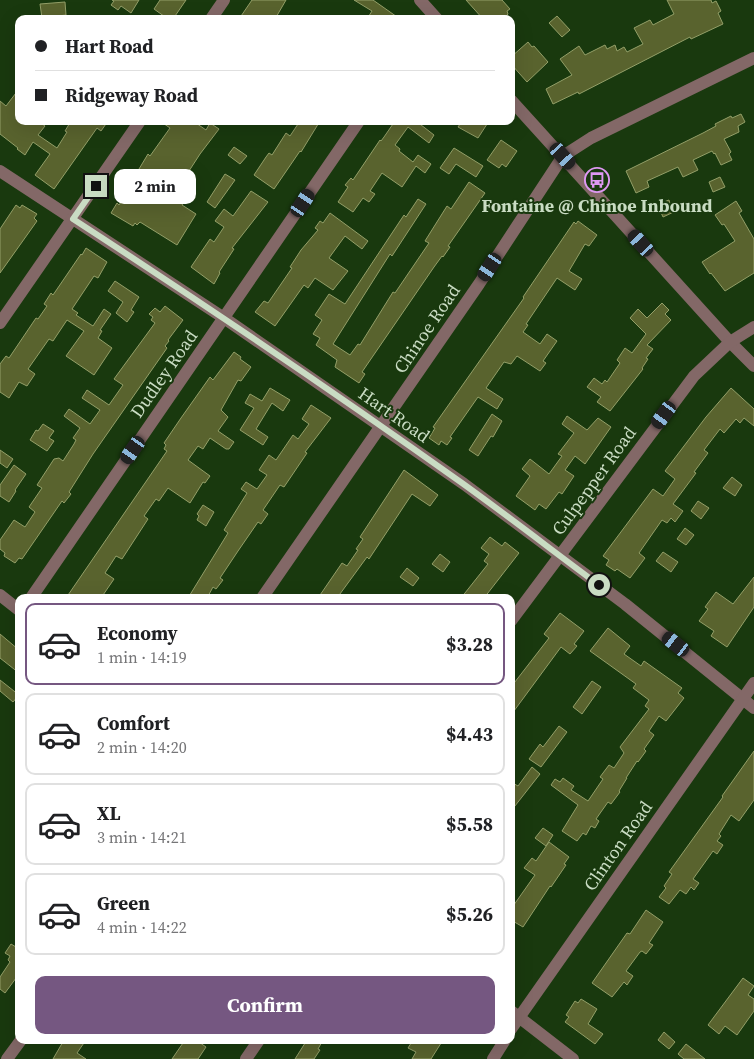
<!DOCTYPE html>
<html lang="en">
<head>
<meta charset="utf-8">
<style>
	body { margin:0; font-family:"Source Serif 4",serif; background:#f6f6f6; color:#202124; height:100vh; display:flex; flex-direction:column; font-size:19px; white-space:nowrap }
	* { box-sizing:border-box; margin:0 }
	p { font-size:16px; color:#757577 }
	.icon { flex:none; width:28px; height:28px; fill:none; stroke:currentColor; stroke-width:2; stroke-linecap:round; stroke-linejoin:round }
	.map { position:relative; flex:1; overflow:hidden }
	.sheet { position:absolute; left:15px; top:594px; width:500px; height:450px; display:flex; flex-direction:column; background:#fff; border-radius:10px; box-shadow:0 5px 20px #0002 }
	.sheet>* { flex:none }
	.guide { position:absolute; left:15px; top:15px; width:500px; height:110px; border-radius:10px; box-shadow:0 5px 20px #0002; display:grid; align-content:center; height:110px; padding:0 20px; background:#fff }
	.end { position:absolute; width:22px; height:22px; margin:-11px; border:6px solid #c9dcc3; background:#111; box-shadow:0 0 0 2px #111 }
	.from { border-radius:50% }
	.bubble { position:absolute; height:35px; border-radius:10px; background:#fff; box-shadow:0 5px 20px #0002; font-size:16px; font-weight:700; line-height:35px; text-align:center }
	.car { position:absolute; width:15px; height:30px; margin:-15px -8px; border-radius:6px; box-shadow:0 0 4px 1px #0007; background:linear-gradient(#222 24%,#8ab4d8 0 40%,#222 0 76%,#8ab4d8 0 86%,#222 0) }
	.guide b { display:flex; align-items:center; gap:18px; height:48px; font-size:19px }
	.guide b+b { border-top:1px solid #e0e0e0 }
	.guide i { width:12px; height:12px; background:#202124 }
	ul { padding:9px 0 0; list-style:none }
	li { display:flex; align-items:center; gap:15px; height:82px; margin:0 10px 8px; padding:0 10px; border:2px solid #e0e0e0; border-radius:10px }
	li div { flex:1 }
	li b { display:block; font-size:19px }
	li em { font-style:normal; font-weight:700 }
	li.current { border-color:#755781 }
	li>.icon { width:45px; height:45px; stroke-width:1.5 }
	.cta { display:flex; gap:10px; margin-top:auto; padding:10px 20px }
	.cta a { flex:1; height:58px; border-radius:10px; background:#755781; color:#fff; font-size:20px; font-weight:700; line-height:58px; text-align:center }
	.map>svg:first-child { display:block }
	.building { fill:#59632e; stroke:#939f68 }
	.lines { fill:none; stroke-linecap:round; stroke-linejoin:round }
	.minor { stroke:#836867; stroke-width:12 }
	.route { stroke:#c9dcc3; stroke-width:6 }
	.labels { text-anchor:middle; stroke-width:4; stroke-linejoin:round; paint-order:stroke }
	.poi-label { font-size:18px; font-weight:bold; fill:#c9dcc3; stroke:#19390e }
	.street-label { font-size:18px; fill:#c9dcc3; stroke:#19390e }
</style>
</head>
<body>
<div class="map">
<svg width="754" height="1059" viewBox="0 0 754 1059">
	<rect width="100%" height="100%" fill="#19390e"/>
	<g class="building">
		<polygon points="112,0 139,0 131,13 121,6 118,10 111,5 114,1"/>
		<polygon points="160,0 186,0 173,19 168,19 154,9"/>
		<polygon points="252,0 286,0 275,19 239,19"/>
		<polygon points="354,0 373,0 400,19 367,19 372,11"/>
		<polygon points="466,0 502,0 510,9 507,11 508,14 503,19 483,19"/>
		<polygon points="667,0 711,0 712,3 716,1 721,11 718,13 723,24 691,39 690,37 579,94 578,92 553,104 546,89 572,75 560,59 579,46 585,55 605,45 607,49 615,45 617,51 624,47 627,52 643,44 634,28 650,20 653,25 674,14"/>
		<polygon points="65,2 66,15 42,18 40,4"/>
		<polygon points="557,16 570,30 562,37 549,23"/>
		<polygon points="528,42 532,47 534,46 548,62 527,82 511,64 511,57"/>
		<polygon points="19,89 19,121 38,121 45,126 38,135 57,148 67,132 65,131 71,121 108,121 101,131 97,128 54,189 35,175 50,154 33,142 25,155 17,149 18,148 0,134 0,101 6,106"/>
		<polygon points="741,114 745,122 738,126 739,132 724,139 731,152 729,154 732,160 721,165 715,153 714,154 712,151 693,160 698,170 683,177 678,167 647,181 649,187 636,193 626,171 703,133 716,126 715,124 731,116 732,118"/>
		<polygon points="160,121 193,121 206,130 210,123 219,129 200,154 178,188 188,196 182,205 196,214 177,245 140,222 137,225 135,223 133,226 111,213 117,203 119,205 129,190 127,189 148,154 150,156 170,128"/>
		<polygon points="300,121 320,121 301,152 300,151 274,189 254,175 266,157 269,153 272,155 286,133 290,136"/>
		<polygon points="395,121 416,121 434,135 429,143 408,127 395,145 400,149 399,151 413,162 418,155 431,164 425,173 416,166 402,187 382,173 370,191 375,194 369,202 363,198 353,212 338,202 348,187 345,185 351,178 353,180 380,140 381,141 384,137"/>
		<polygon points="462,121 489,121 478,138 458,127"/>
		<polygon points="501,140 517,151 506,167 502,164 499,168 487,160"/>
		<polygon points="234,147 247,156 240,164 228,155"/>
		<polygon points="454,148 483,166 476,177 456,164 449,174 440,168"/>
		<polygon points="225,174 235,180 215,208 207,202"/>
		<polygon points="720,177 725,187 713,192 709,182"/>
		<polygon points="469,182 485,193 448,246 450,247 443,257 442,256 434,267 362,372 365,374 359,383 335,367 337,360 316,345 320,338 313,334 322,320 315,315 329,294 345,304 404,215 406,217 418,199 426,204 392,256 390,254 333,344 350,355 358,344 360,345 393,292 395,293 429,243 425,241 447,206 451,209"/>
		<polygon points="251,191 268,202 232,248 234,249 219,272 220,273 214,284 191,267 210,239 214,242 224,227 215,221 224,209 233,216"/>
		<polygon points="669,200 670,204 675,202 678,210 663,217 659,208 661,208 659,204"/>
		<polygon points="736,201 742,211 739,213 754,239 754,273 725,291 711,273 710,274 702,262 735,241 724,224 722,225 715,215"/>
		<polygon points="16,205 20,208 22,205 37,214 34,218 37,221 0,273 0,229"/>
		<polygon points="330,213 368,241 362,249 345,236 329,258 348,271 333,290 315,278 308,288 304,285 275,326 255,312 264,301 268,303 292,268 290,267 301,250 318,230 315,228 320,221 323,223"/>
		<polygon points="578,221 597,235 589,246 585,244 569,271 582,279 575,290 557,278 526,324 528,325 523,332 540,344 547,334 557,341 543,361 546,363 540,371 517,356 511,364 504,362 486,388 503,399 497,409 478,397 450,437 452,438 447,445 441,441 439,445 429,438 435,428 433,427 524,298 523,297 574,222 576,224"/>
		<polygon points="86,248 107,262 98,278 94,276 72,309 78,313 76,315 93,326 104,309 111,314 100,330 102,331 98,338 112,348 94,375 66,356 84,331 67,320 53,341 49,339 28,369 35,374 27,386 19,382 9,398 0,392 0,364 6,356 9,358 36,318 38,319 47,306 44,304 51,293 53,295 81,254 82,255"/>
		<polygon points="115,281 139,297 131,310 134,312 127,322 116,313 123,302 108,291"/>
		<polygon points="662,303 669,310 665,314 671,320 647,345 653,349 646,358 648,359 642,368 643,369 610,411 597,402 601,397 587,387 594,378 602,384 605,380 607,382 620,363 617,360 625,348 632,353 646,334 630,318 638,309 647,318"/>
		<polygon points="165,306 183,320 168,340 169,341 165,346 167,348 93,454 69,492 71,494 64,503 62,501 22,559 19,558 15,563 4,556 5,553 0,549 0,540 14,520 25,527 35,512 29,507 42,488 37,485 54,459 59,458 63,461 74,444 76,440 73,438 80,428 64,416 69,409 90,424 100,410 82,398 87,390 109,405 123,385 114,379 155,323 151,320 153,317 149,314 155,308 160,312"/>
		<polygon points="234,352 241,357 240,359 251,367 241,381 238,380 221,410 228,417 218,431 234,442 229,449 226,449 210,438 203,449 198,446 188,460 210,476 205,483 203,482 190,503 168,488 159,501 156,499 144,516 148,519 122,559 116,556 105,573 114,579 101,598 66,598 167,451 164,449 166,445 164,443 181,418 210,377 213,380"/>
		<polygon points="270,388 290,400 283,411 272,403 256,429 268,437 263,445 240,430 254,408 245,403 250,394 262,401"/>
		<polygon points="731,388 754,409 754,426 744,418 740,423 736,419 724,433 720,429 704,450 708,453 694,472 696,473 673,504 683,511 675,522 671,518 667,523 662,520 639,553 645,558 630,578 617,569 615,571 606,565 609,560 603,556 653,489 663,496 675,479 665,471 706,417"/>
		<polygon points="311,405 331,418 305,452 307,453 284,487 280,485 263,510 268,514 261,524 258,522 238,551 220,578 223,580 216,589 213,587 207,598 188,598 228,533 224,530 247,493 241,489 246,482 257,489 267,475 259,470 269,455 276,460 293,435 298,439 309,424 302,419"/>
		<polygon points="492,414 502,421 493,437 491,436 478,456 469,450"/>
		<polygon points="567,416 587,430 598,418 611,427 585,464 575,456 565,470 574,476 562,494 559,492 546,509 539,504 535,510 516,496 530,476 522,469 530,459 549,474 562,456 558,454 574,433 562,424"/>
		<polygon points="43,424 54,431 49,438 54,441 47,451 30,440 36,430 38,431"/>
		<polygon points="0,450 13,459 7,468 0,463"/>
		<polygon points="14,465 26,474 15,490 16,491 9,502 0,496 0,485"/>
		<polygon points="404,470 438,495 430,506 412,494 369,559 367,557 337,598 318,598 342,563 347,566 358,550 356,549 363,539 360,537"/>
		<polygon points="732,477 742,485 735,496 723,488"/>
		<polygon points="698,501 709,508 701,519 691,511"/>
		<polygon points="203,505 214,512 206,526 197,520 199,516 197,514"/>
		<polygon points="685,528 694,535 686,545 677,539"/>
		<polygon points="490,537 502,546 505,542 519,553 484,598 461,598 488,564 484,561 489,554 481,548"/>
		<polygon points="663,552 678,562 671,572 656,561"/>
		<polygon points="440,554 450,562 443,572 432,564"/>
		<polygon points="407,568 419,578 413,586 400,577"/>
		<polygon points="754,577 754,607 727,647 711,636 714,631 699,621 708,609 705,607 716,592 733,604"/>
		<polygon points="560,613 584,631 574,644 577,646 570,654 561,647 511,715 511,687 549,638 544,634"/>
		<polygon points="608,628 630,646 624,654 641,666 644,661 682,688 678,693 684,698 666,721 659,716 649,731 654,735 644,749 646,751 638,762 637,761 626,778 627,778 619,791 620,792 611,804 608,802 596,819 599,821 595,828 591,826 586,835 583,833 577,841 562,831 578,805 551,785 555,779 560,782 563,778 574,786 571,790 588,801 603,779 600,777 609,765 614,768 624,753 620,747 649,709 645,706 649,700 633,688 636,684 590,651"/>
		<polygon points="0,634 19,650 19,673 0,658"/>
		<polygon points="0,680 19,695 13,702 0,691"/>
		<polygon points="592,681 601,687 582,714 573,707"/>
		<polygon points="559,726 567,732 541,767 529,759 540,744 543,747"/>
		<polygon points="754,751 754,800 739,821 731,815 719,834 721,836 717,841 723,845 717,854 713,851 693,879 699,883 694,890 691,887 686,894 680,890 669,904 659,897 666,888 664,886 672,874 669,872 723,797 722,796"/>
		<polygon points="532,767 540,774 511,811 511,782 518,786"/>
		<polygon points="543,828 553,835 546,846 535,838"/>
		<polygon points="549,842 569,857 564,864 566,865 551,887 550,886 523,927 511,920 511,909 535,875 524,868 532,858 536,861"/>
		<polygon points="646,910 663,922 649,943 653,945 646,954 642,951 640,952 626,971 633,976 627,985 624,982 612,997 592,983 627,933 630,934"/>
		<polygon points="19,943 19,974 5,993 0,989 0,977 10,962 8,960 10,956 5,953 11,944 16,947"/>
		<polygon points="743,978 754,986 748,995 754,999 754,1011 737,1035 725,1026 719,1034 708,1025"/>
		<polygon points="581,999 597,1009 588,1024 603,1034 595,1044 565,1022 569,1017 566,1015 575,1001 578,1003"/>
		<polygon points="664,1032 675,1042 669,1049 658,1040"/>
		<polygon points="64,1040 86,1040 77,1053 86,1059 53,1059"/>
		<polygon points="185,1040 196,1040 206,1047 198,1059 172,1059"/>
		<polygon points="307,1040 323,1040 318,1049 320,1050 314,1059 295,1059"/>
		<polygon points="413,1040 443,1040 431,1059 412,1059 416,1052 408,1048"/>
		<polygon points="686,1044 705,1059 684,1059 678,1054"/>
	</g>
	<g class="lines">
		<g class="minor">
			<polyline points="420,0 437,19"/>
			<polyline points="211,19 224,0"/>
			<polyline points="511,100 730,342 754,366"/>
			<polyline points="0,171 224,318 464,484 625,604 754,708"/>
			<polyline points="0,323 140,121"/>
			<polyline points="0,595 19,610"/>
			<polyline points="31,598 359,121"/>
			<polyline points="262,598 479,284 563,156 591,138 754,58"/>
			<polyline points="511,621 694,376 730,342 754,327"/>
			<polyline points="511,1011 573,1059"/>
			<polyline points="511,1029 754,683"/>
			<polyline points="7,1059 21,1040"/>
			<polyline points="246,1059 259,1040"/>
			<polyline points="493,1059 505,1040"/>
		</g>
	</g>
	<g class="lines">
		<path class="route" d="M 96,186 L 73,219 C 204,304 334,392 462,483 C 508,516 553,551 599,585"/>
	</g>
	<defs>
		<symbol id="bus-ring" viewBox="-11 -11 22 22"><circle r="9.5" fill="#19390e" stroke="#de98f2" stroke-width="1.5"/><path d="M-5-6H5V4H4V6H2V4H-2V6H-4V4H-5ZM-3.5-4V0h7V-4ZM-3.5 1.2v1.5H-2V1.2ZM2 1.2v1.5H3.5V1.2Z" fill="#de98f2"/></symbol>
	</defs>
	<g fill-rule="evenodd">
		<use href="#bus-ring" x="583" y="166" width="28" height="28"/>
	</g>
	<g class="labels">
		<g class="poi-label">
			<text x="597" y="212">Fontaine @ Chinoe Inbound</text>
		</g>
		<g class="street-label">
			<text transform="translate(427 329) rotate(-56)" y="6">Chinoe Road</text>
			<text transform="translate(164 374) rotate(-55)" y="6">Dudley Road</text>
			<text transform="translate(394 415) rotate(35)" y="6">Hart Road</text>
			<text transform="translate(594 481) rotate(-54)" y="6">Culpepper Road</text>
			<text transform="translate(618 846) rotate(-55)" y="6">Clinton Road</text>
		</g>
	</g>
</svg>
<i class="end from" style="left:599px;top:585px"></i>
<i class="end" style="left:96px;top:186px"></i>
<div class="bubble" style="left:114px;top:169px;width:82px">2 min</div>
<i class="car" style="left:563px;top:156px;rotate:138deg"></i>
<i class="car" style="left:303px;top:203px;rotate:34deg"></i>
<i class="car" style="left:641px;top:243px;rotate:318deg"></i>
<i class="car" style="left:490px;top:267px;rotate:213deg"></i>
<i class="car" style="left:664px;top:415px;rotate:216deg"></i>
<i class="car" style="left:133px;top:450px;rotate:215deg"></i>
<i class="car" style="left:676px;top:644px;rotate:308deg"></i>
<div class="guide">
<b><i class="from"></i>Hart Road</b>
<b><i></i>Ridgeway Road</b>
</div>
<section class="sheet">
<ul>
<li class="current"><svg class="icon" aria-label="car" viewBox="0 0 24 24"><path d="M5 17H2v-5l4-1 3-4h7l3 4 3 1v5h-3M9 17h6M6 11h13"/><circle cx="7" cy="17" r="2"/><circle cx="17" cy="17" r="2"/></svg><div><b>Economy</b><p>1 min · 14:19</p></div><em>$3.28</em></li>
<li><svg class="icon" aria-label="car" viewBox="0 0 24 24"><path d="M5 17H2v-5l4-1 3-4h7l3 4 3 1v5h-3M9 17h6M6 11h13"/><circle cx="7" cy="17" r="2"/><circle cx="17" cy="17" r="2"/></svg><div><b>Comfort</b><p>2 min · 14:20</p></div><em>$4.43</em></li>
<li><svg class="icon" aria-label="car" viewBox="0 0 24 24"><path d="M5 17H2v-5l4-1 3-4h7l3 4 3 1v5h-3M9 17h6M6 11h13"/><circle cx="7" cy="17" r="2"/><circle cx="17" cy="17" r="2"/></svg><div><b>XL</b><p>3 min · 14:21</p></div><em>$5.58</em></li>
<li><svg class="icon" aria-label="car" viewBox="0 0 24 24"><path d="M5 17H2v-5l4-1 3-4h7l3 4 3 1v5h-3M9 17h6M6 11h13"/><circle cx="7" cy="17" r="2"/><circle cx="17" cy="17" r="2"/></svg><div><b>Green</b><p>4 min · 14:22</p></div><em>$5.26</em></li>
</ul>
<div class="cta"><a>Confirm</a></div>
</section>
</div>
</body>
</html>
